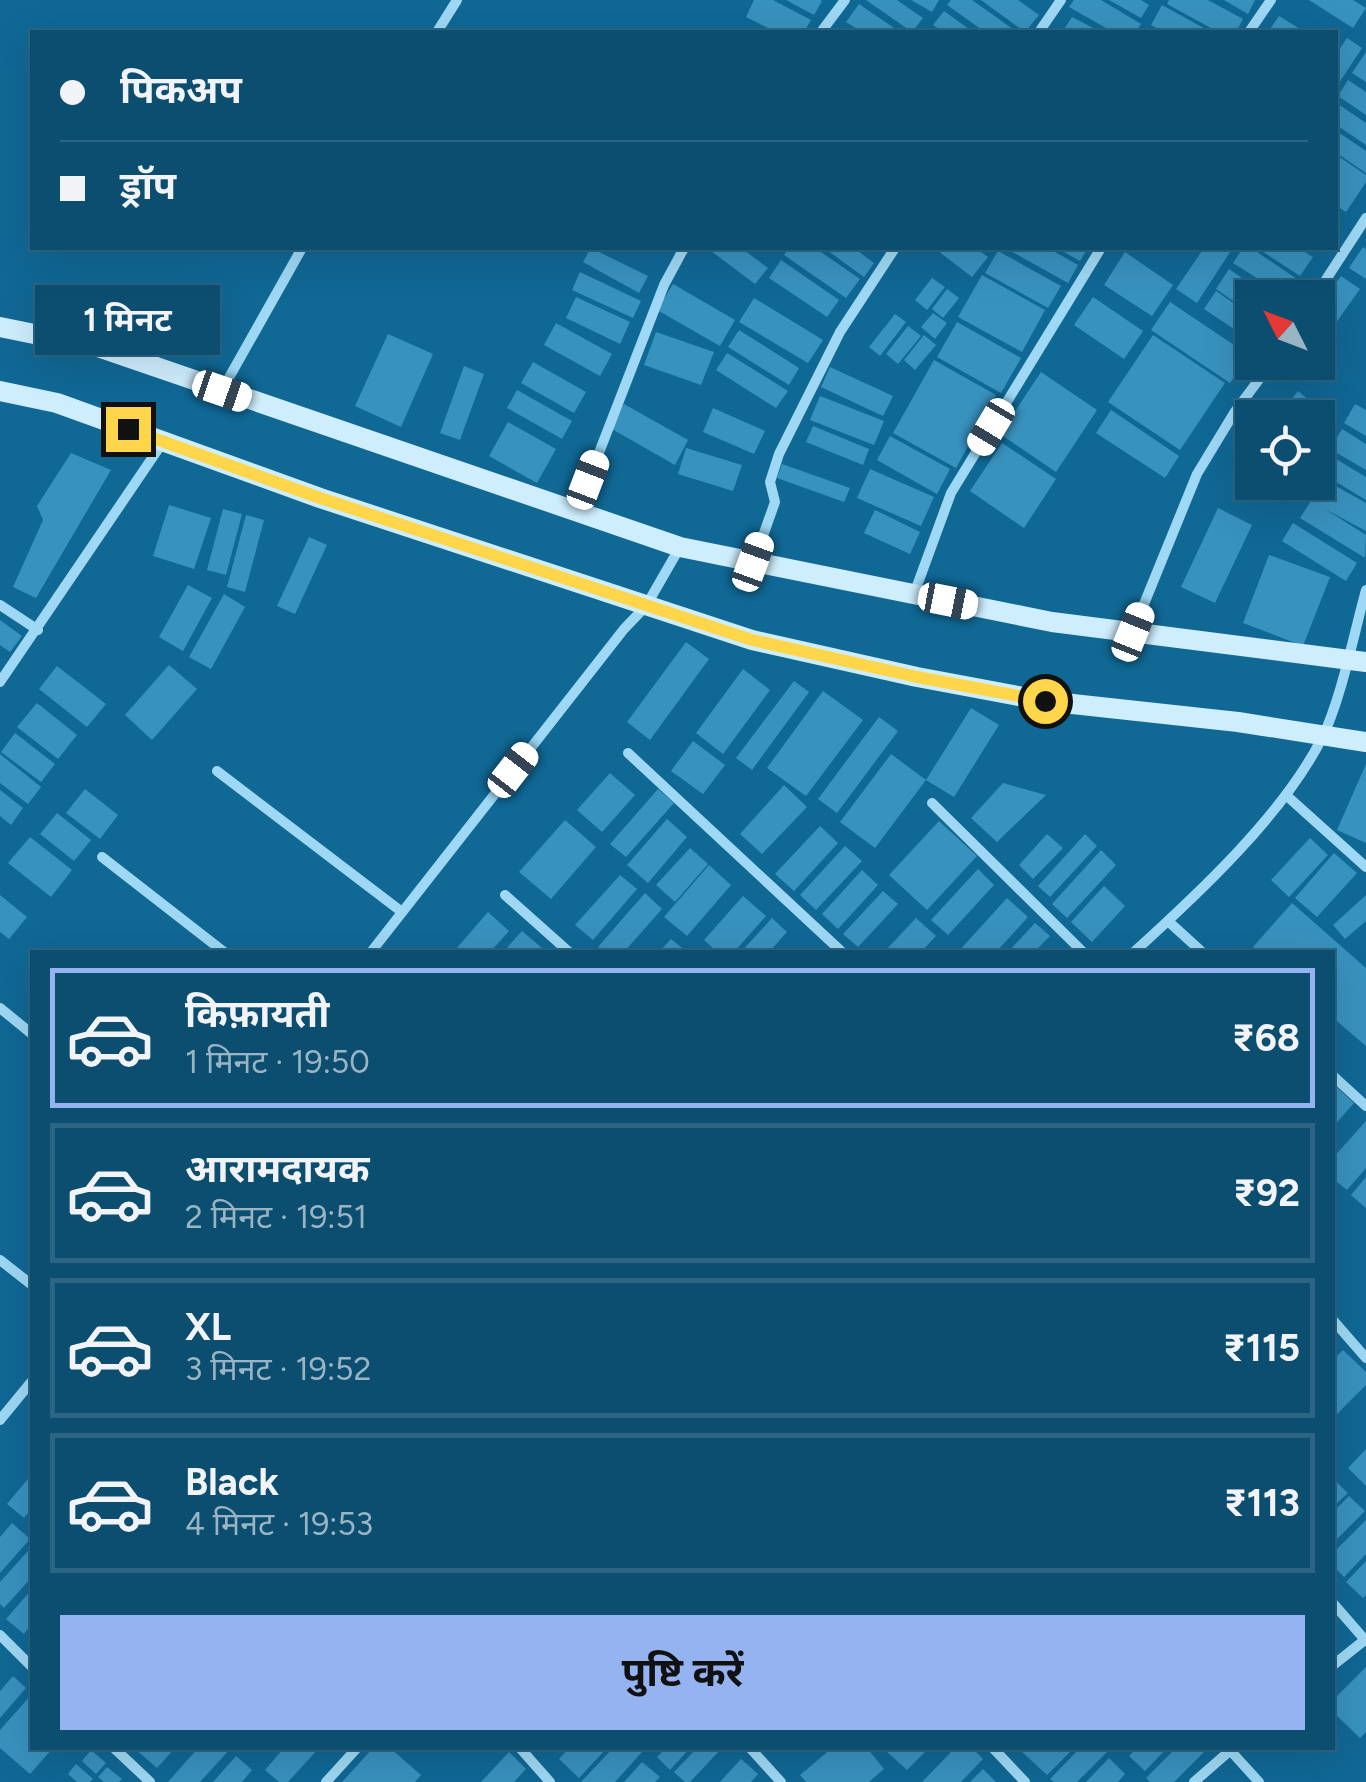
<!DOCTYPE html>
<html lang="hi">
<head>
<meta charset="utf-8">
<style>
	body { margin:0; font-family:Figtree,"Noto Sans Devanagari",sans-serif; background:#1a5878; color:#f1f3f6; height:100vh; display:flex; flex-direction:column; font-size:38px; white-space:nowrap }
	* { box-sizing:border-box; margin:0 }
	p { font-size:32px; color:#9ab4c3 }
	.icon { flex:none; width:55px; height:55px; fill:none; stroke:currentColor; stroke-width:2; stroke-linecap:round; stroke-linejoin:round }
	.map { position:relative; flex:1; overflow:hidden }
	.drawer { position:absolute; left:30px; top:950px; width:1305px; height:800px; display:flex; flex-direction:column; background:#0c4e70; border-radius:0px; box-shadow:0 10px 40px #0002,0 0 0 2px #2c6583 }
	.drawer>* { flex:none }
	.banner { position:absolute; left:30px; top:30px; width:1308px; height:220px; border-radius:0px; box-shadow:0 10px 40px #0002,0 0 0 2px #2c6583; display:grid; align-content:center; height:220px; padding:0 30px; background:#0c4e70 }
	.needle { width:65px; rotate:312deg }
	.buttons { position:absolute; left:1235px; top:280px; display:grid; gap:20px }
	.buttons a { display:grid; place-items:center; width:100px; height:100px; border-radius:0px; background:#0c4e70; box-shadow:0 10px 40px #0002,0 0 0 2px #2c6583; font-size:50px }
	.end { position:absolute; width:45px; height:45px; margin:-22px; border:12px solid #ffd54a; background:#111; box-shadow:0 0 0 5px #111 }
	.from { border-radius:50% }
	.bubble { position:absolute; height:70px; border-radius:0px; background:#0c4e70; box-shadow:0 10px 40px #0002,0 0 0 2px #2c6583; font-size:32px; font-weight:700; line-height:70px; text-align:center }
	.car { position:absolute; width:30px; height:60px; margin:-30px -15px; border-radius:12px; box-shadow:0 0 8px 2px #0007; background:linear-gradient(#fff 24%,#345 0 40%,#fff 0 76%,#345 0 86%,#fff 0) }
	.banner b { display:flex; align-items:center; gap:35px; height:95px; font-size:38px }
	.banner b+b { border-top:2px solid #2c6583 }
	.banner i { width:25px; height:25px; background:#f1f3f6 }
	ul { padding:18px 0 0; list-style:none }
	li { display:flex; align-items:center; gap:30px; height:140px; margin:0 20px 15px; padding:0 10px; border:5px solid #2c6583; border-radius:0px }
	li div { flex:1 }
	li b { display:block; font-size:38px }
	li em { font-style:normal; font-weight:700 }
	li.current { border-color:#95b2f1 }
	li>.icon { width:90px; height:90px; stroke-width:1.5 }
	.primary-button { display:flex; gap:20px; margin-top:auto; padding:20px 30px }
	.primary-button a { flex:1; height:115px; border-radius:0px; background:#95b2f1; color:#111; font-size:40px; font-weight:700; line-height:115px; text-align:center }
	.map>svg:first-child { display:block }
	.building { fill:#3892be }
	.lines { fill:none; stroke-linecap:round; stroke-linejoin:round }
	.street { stroke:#9ed8f4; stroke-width:10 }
	.secondary { stroke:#ceedfd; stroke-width:20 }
	.route { stroke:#ffd54a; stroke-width:12 }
</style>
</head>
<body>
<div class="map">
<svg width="1366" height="1782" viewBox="0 0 1366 1782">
	<rect width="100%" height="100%" fill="#106895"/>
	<g class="building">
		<polygon points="754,0 773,0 811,20 804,32 776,32 746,17"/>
		<polygon points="786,0 820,0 822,1 814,15"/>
		<polygon points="866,0 897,0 923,18 912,32"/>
		<polygon points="911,0 939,0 932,12"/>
		<polygon points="951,0 972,0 1017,32 985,32 947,5"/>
		<polygon points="981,0 1018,0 1039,15 1025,32"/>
		<polygon points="1074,0 1101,0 1141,24 1136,32 1113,32 1069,7"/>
		<polygon points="1109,0 1141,0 1149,5 1141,18"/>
		<polygon points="1169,0 1208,0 1243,19 1236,32 1218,32 1167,4"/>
		<polygon points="1224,0 1255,0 1248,14"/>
		<polygon points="1309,0 1353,0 1366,8 1353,28"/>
		<polygon points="859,4 900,32 862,32 846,22"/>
		<polygon points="1162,5 1211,32 1164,32 1151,25"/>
		<polygon points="944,11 973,32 943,32 933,25"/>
		<polygon points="1279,16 1305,32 1268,32"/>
		<polygon points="1072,17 1101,32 1066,32 1063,31"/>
		<polygon points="1347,38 1362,48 1335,89 1335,56"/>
		<polygon points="1366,52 1366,82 1352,73"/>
		<polygon points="1348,80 1366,92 1366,115 1338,96"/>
		<polygon points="1335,102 1366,123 1366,145 1335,124"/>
		<polygon points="1335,130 1366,151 1366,173 1335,152"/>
		<polygon points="1335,154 1366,175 1366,182 1346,212 1335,205"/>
		<polygon points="1363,247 1366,249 1366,279 1349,268"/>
		<polygon points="591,248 648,276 639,293 583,262"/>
		<polygon points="707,248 741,248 768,268 755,284"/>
		<polygon points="789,248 815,248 860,279 846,298 784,255"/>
		<polygon points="824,248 854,248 874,263 864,277"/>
		<polygon points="934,248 975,248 988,257 972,277"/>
		<polygon points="1005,248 1048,248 1078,265 1068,283"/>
		<polygon points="1057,248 1088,248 1080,261"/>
		<polygon points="1204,248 1232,249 1197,303 1176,289"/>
		<polygon points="1243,248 1251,248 1300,281 1289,298 1233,263"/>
		<polygon points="1257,248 1298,248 1313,257 1300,276"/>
		<polygon points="998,251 1061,286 1048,308 985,273"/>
		<polygon points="1125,252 1173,285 1152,316 1104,285"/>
		<polygon points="781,260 839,300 827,317 769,278"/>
		<polygon points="1229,269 1271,298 1252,298 1252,314 1216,289"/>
		<polygon points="580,272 641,301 633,318 572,290"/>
		<polygon points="982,275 1045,310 1022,352 958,317"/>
		<polygon points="1341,276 1360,289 1318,348 1318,309"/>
		<polygon points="932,278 945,287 927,310 915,300"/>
		<polygon points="673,284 735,320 720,346 657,310"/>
		<polygon points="947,289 959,298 943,318 932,309"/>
		<polygon points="1216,291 1252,316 1252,341 1204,309"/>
		<polygon points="576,297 630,322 620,344 566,318"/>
		<polygon points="1093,297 1143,331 1124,359 1074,325"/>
		<polygon points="754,298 823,340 808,363 739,322"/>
		<polygon points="1170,302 1249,355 1230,383 1151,330"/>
		<polygon points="933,313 947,323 935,339 921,327"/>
		<polygon points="895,314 906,322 880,356 869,347"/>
		<polygon points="957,322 1021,358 1001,393 937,357"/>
		<polygon points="556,323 612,354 600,376 544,345"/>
		<polygon points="908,326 921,336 898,364 886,354"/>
		<polygon points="739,330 799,368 789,385 728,347"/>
		<polygon points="656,332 714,352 701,385 644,365"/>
		<polygon points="388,334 433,354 401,427 355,406"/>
		<polygon points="924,335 936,345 915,370 904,360"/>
		<polygon points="1153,335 1225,383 1180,450 1108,402"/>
		<polygon points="727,353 788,391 776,408 716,370"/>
		<polygon points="934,360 996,395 956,468 893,433"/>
		<polygon points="533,362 586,392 574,413 521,383"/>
		<polygon points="464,366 484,374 460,440 440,433"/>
		<polygon points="830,367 893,396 883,416 821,387"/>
		<polygon points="1041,372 1097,410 1056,472 1000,434"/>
		<polygon points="517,390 572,421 562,439 507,408"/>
		<polygon points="1298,391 1317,407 1308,418 1277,418"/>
		<polygon points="820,396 884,421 874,445 810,420"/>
		<polygon points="624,404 688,440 675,465 610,428"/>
		<polygon points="1355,404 1366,410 1366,436 1344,423"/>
		<polygon points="713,408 765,431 754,454 703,432"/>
		<polygon points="1111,410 1179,456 1165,478 1096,433"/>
		<polygon points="508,422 556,449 537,483 489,456"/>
		<polygon points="813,426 869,449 863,465 806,442"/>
		<polygon points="1342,429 1366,444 1366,470 1330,449"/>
		<polygon points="890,436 950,469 937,494 877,460"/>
		<polygon points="1002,443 1056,479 1024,528 970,491"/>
		<polygon points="686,448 742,465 733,491 678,474"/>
		<polygon points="71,453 111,470 36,598 13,587 43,520 37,506"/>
		<polygon points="1326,453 1366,477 1366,500 1318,471"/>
		<polygon points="782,464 850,488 844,502 777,478"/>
		<polygon points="870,469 934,497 921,526 857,498"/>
		<polygon points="1318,476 1366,503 1366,531 1325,509 1366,535 1365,558 1300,518 1311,501 1306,498 1318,482"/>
		<polygon points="169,505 211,518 194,569 153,556"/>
		<polygon points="1218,508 1252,525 1215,603 1181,587"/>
		<polygon points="223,509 242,514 226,575 207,570"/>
		<polygon points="875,510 920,532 910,554 864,533"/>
		<polygon points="246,515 264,520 245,592 227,587"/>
		<polygon points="1293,523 1357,563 1346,581 1282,541"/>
		<polygon points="309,537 327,545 295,614 277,606"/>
		<polygon points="1269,555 1330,577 1303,646 1243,623"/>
		<polygon points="188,585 212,598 183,651 159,637"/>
		<polygon points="224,594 245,607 211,669 189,657"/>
		<polygon points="0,620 22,636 10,652 0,645"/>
		<polygon points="686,642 709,659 650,740 627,722"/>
		<polygon points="169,665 197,689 152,740 125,715"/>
		<polygon points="57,666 106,704 87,727 39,689"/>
		<polygon points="743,669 770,690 723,754 696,733"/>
		<polygon points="794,681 809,692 752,770 736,758"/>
		<polygon points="823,691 863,720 806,796 767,768"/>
		<polygon points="37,703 77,735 58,759 17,727"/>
		<polygon points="971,708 999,725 954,797 926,780"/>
		<polygon points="879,717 898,731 837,813 818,799"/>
		<polygon points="15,733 55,764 41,782 1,752"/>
		<polygon points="693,741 725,765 703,794 671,771"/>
		<polygon points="0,754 41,787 28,804 0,783"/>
		<polygon points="891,754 926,780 875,848 840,822"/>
		<polygon points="1366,764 1366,843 1337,830"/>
		<polygon points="610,773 635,795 602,832 577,810"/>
		<polygon points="1003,783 1046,795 997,842 971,818"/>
		<polygon points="784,785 807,807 762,854 740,834"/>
		<polygon points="85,789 118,815 100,839 66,813"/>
		<polygon points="658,789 674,803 626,857 610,844"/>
		<polygon points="0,790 23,808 11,825 0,816"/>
		<polygon points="57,813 91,840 74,861 40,834"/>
		<polygon points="667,819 687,837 648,883 627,865"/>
		<polygon points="565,820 596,847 551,899 519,872"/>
		<polygon points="939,821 977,856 927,910 889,875"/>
		<polygon points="820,826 838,843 794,891 775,874"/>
		<polygon points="1047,834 1063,848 1033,879 1019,865"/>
		<polygon points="1085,834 1097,846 1050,897 1038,886"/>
		<polygon points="30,837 72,870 51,897 8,863"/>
		<polygon points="1310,838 1328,855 1289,897 1271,880"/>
		<polygon points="845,846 862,861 816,910 800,895"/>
		<polygon points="690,848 708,864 675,902 656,885"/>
		<polygon points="1101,850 1116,865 1067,918 1052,904"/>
		<polygon points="1334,853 1357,873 1317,917 1295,898"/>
		<polygon points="709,865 731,885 687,936 664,917"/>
		<polygon points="978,869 994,885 948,935 931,920"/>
		<polygon points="862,870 878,885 838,929 822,914"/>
		<polygon points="620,875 637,889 593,940 575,925"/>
		<polygon points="1104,886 1125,906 1092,942 1071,922"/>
		<polygon points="883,891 898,904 858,947 843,934"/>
		<polygon points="645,893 662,909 624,952 604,952 598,947"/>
		<polygon points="0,895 27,917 9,939 0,932"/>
		<polygon points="1366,895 1366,921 1345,939 1333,925"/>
		<polygon points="743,896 766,916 734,952 717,952 704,940"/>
		<polygon points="1007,898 1028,917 996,952 958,952"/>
		<polygon points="1292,903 1366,968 1366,1046 1332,1017 1332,952 1259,952 1253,947"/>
		<polygon points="488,912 509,931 490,952 461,952 456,949"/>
		<polygon points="772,918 787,932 769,952 741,952"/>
		<polygon points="916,918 936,936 921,952 884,952"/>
		<polygon points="1035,923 1050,936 1034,952 1008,952"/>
		<polygon points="522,931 542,948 539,952 503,952"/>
		<polygon points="671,939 687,952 659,952"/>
		<polygon points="1332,1083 1354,1103 1332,1128"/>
		<polygon points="1366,1121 1366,1168 1347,1190 1332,1178 1332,1159"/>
		<polygon points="1366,1177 1366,1208 1351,1195"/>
		<polygon points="1343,1350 1366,1372 1366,1385 1332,1419 1332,1361"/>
		<polygon points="1366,1449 1366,1486 1348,1468"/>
		<polygon points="32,1474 32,1508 24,1518 7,1504"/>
		<polygon points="1332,1478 1348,1493 1332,1508"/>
		<polygon points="1349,1496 1365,1511 1332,1544 1332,1513"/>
		<polygon points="1366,1520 1366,1554 1344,1577 1332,1565 1332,1554"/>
		<polygon points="12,1523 30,1539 0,1573 0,1537"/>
		<polygon points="28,1551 32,1555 32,1577 4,1608 0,1604 0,1582"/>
		<polygon points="1366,1561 1366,1595 1363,1598 1346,1582"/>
		<polygon points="32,1589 32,1623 24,1634 6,1619"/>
		<polygon points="1366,1667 1366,1732 1360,1738 1332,1711 1332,1701"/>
		<polygon points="13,1676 26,1688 0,1718 0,1691"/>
		<polygon points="32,1694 32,1748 53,1748 30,1774 0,1748 0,1730"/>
		<polygon points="134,1748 175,1748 157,1768"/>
		<polygon points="198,1748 231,1748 200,1782 168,1782"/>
		<polygon points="284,1748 319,1748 288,1782 279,1782 265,1770"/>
		<polygon points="373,1748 390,1748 421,1775 415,1782 342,1782"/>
		<polygon points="569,1748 607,1748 579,1778 559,1759"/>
		<polygon points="613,1748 638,1748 642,1752 615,1782 581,1782"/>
		<polygon points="666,1748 690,1748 670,1770 657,1757"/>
		<polygon points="697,1748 722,1748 690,1782 685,1782 674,1772"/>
		<polygon points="832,1748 867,1748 884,1769 869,1782 806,1782 800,1775"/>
		<polygon points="889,1748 929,1748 907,1770 886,1751"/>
		<polygon points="955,1748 972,1748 983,1759 961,1782 922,1782"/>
		<polygon points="1018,1748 1074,1748 1047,1775"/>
		<polygon points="1080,1748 1111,1748 1077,1782 1054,1782 1050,1779"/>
		<polygon points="1137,1748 1167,1748 1145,1771 1129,1756"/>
		<polygon points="1176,1748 1199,1748 1204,1752 1174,1782 1150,1782 1146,1778"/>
		<polygon points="91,1750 106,1763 96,1774 82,1761"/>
		<polygon points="509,1752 526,1769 514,1782 481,1782"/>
		<polygon points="236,1756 252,1770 242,1782 213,1782"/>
		<polygon points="1109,1758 1125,1774 1118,1782 1086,1782"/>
		<polygon points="741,1759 758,1774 751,1782 720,1782"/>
		<polygon points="642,1762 660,1777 655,1782 624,1782"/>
		<polygon points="76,1764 93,1779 90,1782 77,1782 68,1774"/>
		<polygon points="107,1767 122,1779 119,1782 104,1782 98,1777"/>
		<polygon points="983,1769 996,1782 970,1782"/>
	</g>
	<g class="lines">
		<g class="street">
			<polyline points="437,32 457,0"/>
			<polyline points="821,32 845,0"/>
			<polyline points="1039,32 1061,0"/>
			<polyline points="1249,32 1271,0"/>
			<polyline points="1314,298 1366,218"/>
			<polyline points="222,390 302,248"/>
			<polyline points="576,512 664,285 684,248"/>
			<polyline points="754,561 775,502 770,482 779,454 840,332 895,248"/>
			<polyline points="914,594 951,493 1101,248"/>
			<polyline points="0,605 38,630"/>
			<polyline points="1133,631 1197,474 1234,413 1272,362"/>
			<polyline points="0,682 163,442"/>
			<polyline points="628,753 842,952"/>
			<polyline points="217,771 402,912"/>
			<polyline points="1287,796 1366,867"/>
			<polyline points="932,803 1083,952"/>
			<polyline points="102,857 224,952"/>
			<polyline points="505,895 569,952"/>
			<polyline points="1168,921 1202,952"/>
			<polyline points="371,952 624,629 646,606 680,547"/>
			<path d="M 1134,952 C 1198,894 1283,815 1322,738 C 1341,700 1354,633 1366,590"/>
			<polyline points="0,1008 32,1034"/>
			<polyline points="1332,1075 1366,1106"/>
			<polyline points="0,1260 32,1285"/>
			<polyline points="1332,1319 1366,1358"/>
			<polyline points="0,1420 32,1381"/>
			<polyline points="1332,1602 1366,1641"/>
			<polyline points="0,1635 32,1667"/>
			<polyline points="1332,1666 1366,1639"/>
			<polyline points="114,1748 150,1782"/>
			<polyline points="520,1748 550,1782"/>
			<polyline points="750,1748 781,1782"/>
			<polyline points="993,1748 1025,1782"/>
			<polyline points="1228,1748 1259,1782"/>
			<polyline points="326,1782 357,1748"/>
			<polyline points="1194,1782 1233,1748"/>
		</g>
		<g class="secondary">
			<polyline points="0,327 98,347 680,547 1052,622 1366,662"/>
			<polyline points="0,391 57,403 320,498 752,640 917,677 1045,701 1238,722 1366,742"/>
		</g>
	</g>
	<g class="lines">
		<polyline class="route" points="128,429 320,498 752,640 917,677 1045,701"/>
	</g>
</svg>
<div class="buttons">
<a><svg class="needle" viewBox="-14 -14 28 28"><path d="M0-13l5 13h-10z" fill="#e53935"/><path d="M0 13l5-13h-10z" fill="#9ab4c3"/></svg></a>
<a><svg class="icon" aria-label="locate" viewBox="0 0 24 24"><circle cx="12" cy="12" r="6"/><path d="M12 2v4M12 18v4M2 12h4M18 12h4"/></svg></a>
</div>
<i class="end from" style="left:1045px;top:701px"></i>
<i class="end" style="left:128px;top:429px"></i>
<div class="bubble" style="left:35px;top:285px;width:185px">1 मिनट</div>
<i class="car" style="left:222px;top:391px;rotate:109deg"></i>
<i class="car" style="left:991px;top:427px;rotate:211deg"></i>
<i class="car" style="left:588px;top:480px;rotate:21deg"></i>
<i class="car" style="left:753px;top:562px;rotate:20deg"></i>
<i class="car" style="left:948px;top:601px;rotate:101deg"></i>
<i class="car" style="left:1133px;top:632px;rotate:22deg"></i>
<i class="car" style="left:513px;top:770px;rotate:38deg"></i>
<div class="banner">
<b><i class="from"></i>पिकअप</b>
<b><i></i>ड्रॉप</b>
</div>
<section class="drawer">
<ul>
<li class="current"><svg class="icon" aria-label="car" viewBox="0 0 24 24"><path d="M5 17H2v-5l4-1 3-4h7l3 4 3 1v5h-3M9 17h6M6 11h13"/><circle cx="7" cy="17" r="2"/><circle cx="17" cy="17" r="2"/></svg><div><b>किफ़ायती</b><p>1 मिनट · 19:50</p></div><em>₹68</em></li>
<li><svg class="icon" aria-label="car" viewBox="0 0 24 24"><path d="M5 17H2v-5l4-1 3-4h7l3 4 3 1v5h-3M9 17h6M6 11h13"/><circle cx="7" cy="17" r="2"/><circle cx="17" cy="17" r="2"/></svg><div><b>आरामदायक</b><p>2 मिनट · 19:51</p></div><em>₹92</em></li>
<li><svg class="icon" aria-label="car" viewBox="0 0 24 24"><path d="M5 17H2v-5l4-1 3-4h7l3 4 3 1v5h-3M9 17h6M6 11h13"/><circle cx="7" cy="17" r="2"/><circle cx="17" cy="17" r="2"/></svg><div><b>XL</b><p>3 मिनट · 19:52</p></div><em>₹115</em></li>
<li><svg class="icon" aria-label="car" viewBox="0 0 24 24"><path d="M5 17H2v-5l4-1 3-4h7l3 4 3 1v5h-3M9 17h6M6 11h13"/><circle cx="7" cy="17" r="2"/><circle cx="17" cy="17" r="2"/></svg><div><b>Black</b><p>4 मिनट · 19:53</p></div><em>₹113</em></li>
</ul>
<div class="primary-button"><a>पुष्टि करें</a></div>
</section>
</div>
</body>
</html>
